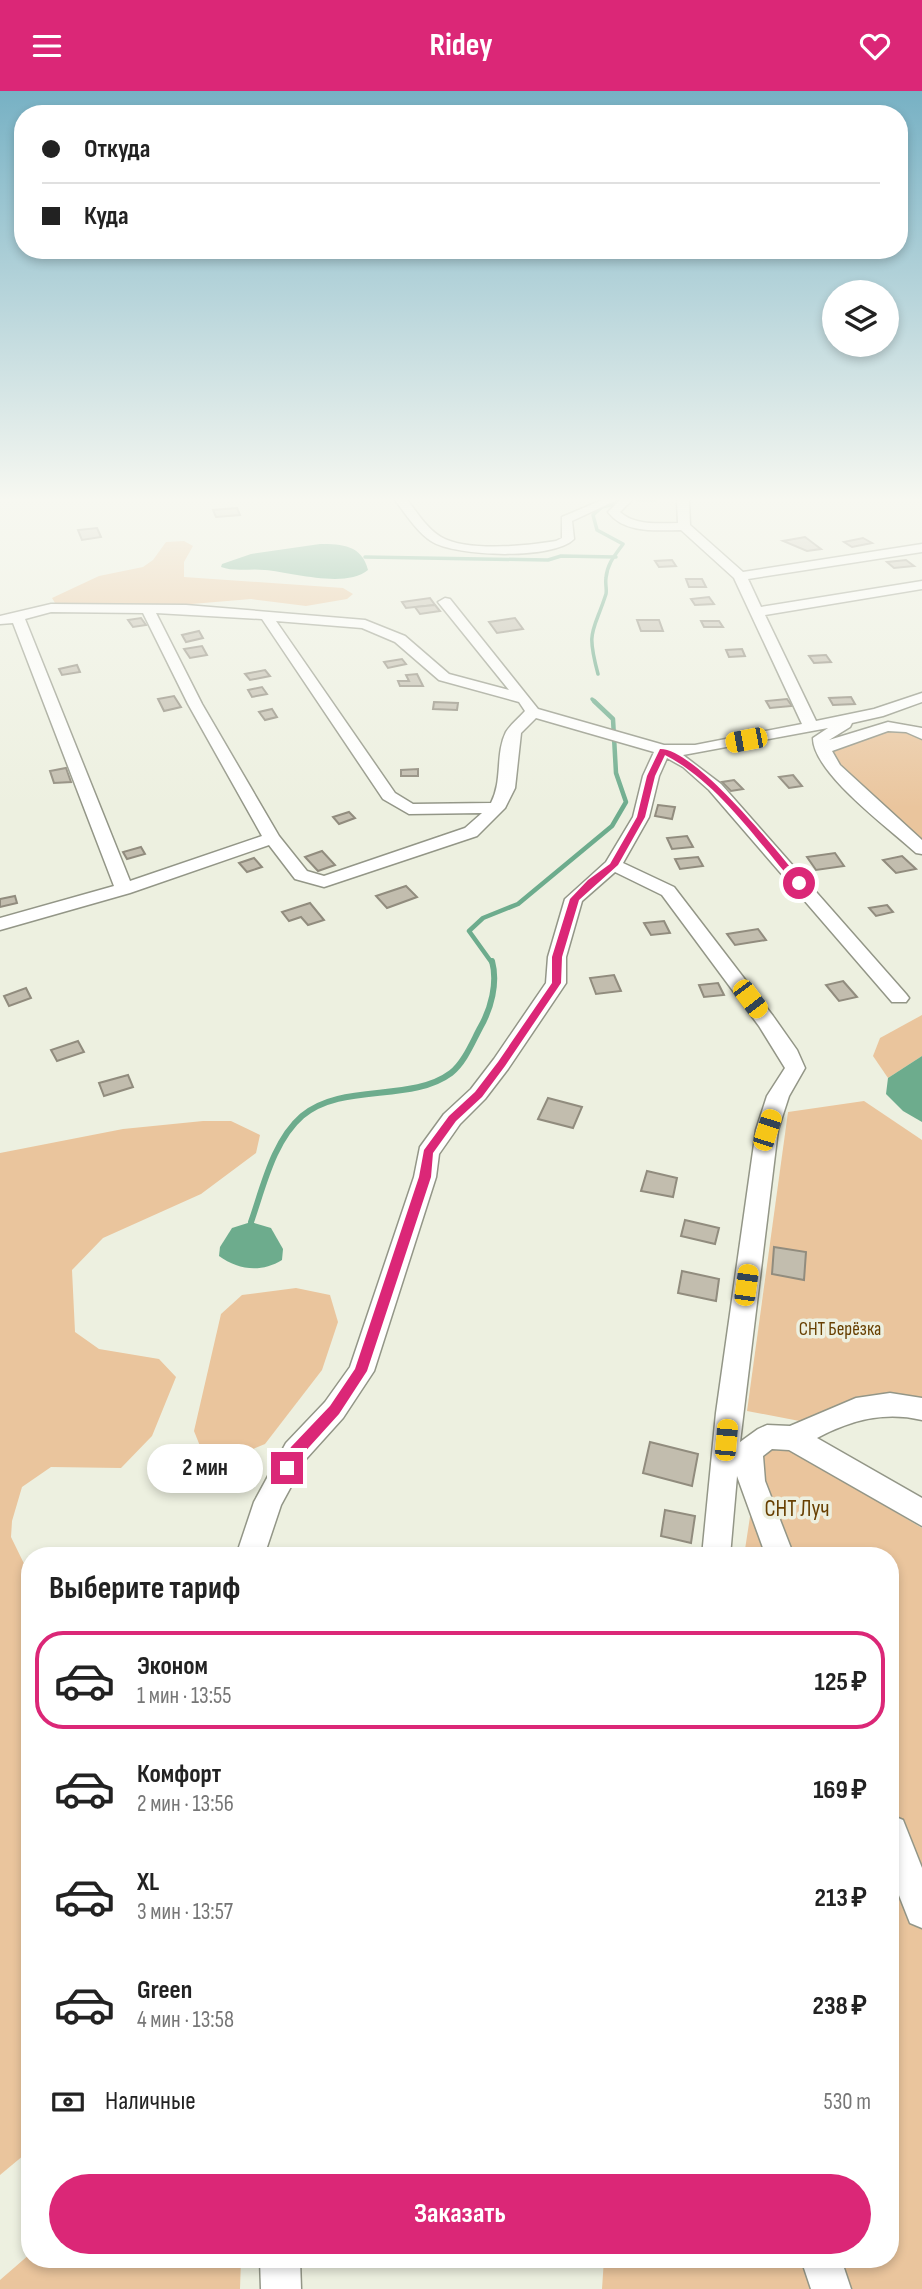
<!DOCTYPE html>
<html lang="ru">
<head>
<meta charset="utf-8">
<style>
	body { margin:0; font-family:"Sofia Sans Condensed",sans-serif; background:#f2f2f2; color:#222; height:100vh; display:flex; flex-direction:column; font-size:26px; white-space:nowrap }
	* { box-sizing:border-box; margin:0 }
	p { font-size:23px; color:#767676 }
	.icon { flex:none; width:38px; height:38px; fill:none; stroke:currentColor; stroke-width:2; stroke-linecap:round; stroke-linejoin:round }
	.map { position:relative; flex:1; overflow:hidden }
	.details { position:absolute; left:21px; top:1456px; width:878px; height:721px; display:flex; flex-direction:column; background:#fff; border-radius:28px; box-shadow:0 4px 10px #0003 }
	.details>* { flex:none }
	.guide { position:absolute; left:14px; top:14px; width:894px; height:154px; border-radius:28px; box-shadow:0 4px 10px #0003; display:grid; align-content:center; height:154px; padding:0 28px; background:#fff }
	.tools { position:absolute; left:822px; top:189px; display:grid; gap:14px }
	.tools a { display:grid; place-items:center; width:77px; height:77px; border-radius:50%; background:#fff; box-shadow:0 4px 10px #0003; font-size:35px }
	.end { position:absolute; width:32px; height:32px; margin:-16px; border:9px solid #db2777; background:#fff; box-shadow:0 0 0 4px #fff }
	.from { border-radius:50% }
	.bubble { position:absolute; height:49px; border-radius:24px; background:#fff; box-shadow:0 4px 10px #0003; font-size:23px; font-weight:700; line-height:49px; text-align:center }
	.car { position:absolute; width:21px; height:42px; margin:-21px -10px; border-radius:9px; box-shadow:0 0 5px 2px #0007; background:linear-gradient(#f5c518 24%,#345 0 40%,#f5c518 0 76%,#345 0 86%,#f5c518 0) }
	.guide b { display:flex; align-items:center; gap:24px; height:66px; font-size:26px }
	.guide b+b { border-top:2px solid #e0e0e0 }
	.guide i { width:18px; height:18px; background:#222 }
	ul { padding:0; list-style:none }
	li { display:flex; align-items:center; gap:21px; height:98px; margin:0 14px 10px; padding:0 14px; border:4px solid transparent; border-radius:28px }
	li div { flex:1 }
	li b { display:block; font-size:26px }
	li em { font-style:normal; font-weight:700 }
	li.selected { border-color:#db2777 }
	li>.icon { width:63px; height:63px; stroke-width:1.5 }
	h2 { padding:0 28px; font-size:32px; line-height:84px }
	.pay { display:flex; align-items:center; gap:18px; height:77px; padding:0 28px; font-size:26px }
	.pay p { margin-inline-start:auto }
	.cta { display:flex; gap:14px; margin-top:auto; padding:14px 28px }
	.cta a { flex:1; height:80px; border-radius:42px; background:#db2777; color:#fff; font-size:28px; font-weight:700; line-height:80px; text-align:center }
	header { display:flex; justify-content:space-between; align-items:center; height:91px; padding:0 28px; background:#db2777; color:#fff; font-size:32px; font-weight:700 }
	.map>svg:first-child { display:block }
	.green { fill:#eac59d }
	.water { fill:#6dac8d }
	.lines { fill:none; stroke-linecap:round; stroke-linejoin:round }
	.stream-far2 { stroke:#6dac8d; stroke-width:3.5 }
	.stream-far1 { stroke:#6dac8d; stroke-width:4.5 }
	.stream { stroke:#6dac8d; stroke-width:6 }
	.building { fill:#c2bdae; stroke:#918c7e; stroke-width:2 }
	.street-casing { stroke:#939687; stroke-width:3 }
	.street { fill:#fff; fill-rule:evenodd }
	.route { fill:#db2777 }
	.labels { text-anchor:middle; stroke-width:7; stroke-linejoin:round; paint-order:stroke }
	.park-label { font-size:19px; fill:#673f01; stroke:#edf0e0 }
	.near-park-label { font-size:23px; fill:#673f01; stroke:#edf0e0 }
</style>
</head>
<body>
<header><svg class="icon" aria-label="menu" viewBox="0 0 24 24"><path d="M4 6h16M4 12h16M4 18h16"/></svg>Ridey<svg class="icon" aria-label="heart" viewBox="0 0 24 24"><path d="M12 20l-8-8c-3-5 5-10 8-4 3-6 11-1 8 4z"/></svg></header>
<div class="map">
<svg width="922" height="2198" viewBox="0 0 922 2198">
	<rect width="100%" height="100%" fill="#edf0e0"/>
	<g class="green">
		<polygon points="184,450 193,455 184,471 184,486 343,497 353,503 347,508 306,515 251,508 168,515 55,512 52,507 99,485 143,476 153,469 166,451"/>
		<polygon points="902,633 922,643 922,758 823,659"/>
		<polygon points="922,924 922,965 888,987 873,965 880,947"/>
		<polygon points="864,1010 922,1049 922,1318 815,1333 747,1320 788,1021"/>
		<polygon points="203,1030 231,1030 260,1044 256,1062 201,1103 103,1147 72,1179 75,1241 99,1258 159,1268 176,1286 152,1345 121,1377 51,1376 22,1396 12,1430 11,1446 30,1485 30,2059 0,2084 0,1062 123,1038"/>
		<polygon points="296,1197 330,1204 338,1231 322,1279 265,1353 224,1370 202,1360 194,1340 221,1223 242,1204"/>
		<polygon points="771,1358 790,1358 922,1437 922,2198 602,2198 604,2168 891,2168 891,1465 744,1465 759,1367"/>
		<polygon points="30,2163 30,2168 241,2168 240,2198 0,2198 0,2189"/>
	</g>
	<g class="water">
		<path d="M 320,453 C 342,453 362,454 368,479 C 345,498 291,481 265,479 C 251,477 234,481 221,476 L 222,473 L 251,463 Z"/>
		<polygon points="922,965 922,1031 903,1020 886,1003 888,987"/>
		<path d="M 251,1131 L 271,1137 L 283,1158 L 282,1169 C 261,1182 238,1179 219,1165 L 220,1156 L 232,1137 Z"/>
	</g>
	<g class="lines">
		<g class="stream-far2">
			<polyline points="637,409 655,409"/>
			<polyline points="365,466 548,469 561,465 616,466"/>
			<path d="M 598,583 C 586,538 593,543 606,503 C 607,498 605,493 606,487 C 607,473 615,464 623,453 L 597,439 L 593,424 L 602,416 L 631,409"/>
			<polyline points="592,608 596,612"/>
		</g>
		<polyline class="stream-far1" points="492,872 469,840 483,827 518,813 612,735 626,711 616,682 613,628 594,610"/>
		<path class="stream" d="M 251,1131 C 263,1097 273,1050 302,1025 C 342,991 411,1012 451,982 C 464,972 472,952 480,937 C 491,918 498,892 492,870"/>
	</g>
	<g class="building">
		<polygon points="237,417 240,424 216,426 213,419"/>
		<polygon points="97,437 101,446 82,449 78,439"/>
		<polygon points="805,446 821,458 807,460 783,450"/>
		<polygon points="863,447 872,452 852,456 844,451"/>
		<polygon points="672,469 676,475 659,476 655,470"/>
		<polygon points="906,469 914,475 894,477 887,471"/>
		<polygon points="686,488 702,488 706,496 689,496"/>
		<polygon points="709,506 714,513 695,514 691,508"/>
		<polygon points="430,507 435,514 406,517 402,511"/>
		<polygon points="435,514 440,520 420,523 415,516"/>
		<polygon points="141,527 146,534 133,536 128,529"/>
		<polygon points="515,527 523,538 497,542 489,531"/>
		<polygon points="637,529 659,529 663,540 641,540"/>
		<polygon points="701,530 719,530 723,536 704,536"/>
		<polygon points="199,540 203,547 186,551 182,544"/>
		<polygon points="202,555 207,564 190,567 184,558"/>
		<polygon points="742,558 745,565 729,566 726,559"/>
		<polygon points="826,564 831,571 814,572 809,565"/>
		<polygon points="402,568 406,573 388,577 384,571"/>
		<polygon points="77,574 80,581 62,584 59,578"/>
		<polygon points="265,579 270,585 250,589 245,583"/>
		<polygon points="417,583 423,595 400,595 398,590 409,590 406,584"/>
		<polygon points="262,596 267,603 252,606 248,599"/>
		<polygon points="174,605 181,616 164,620 158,608"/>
		<polygon points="851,606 855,613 833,614 829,607"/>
		<polygon points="787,608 792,615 770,617 766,610"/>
		<polygon points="434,611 458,612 457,619 433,618"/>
		<polygon points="272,618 277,626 265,629 259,621"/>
		<polygon points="66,677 71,691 54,692 50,680"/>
		<polygon points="418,678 418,685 401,685 401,679"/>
		<polygon points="793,684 802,695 789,697 779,686"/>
		<polygon points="734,689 743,698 731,700 722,691"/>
		<polygon points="658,714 675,716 672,728 655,725"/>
		<polygon points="349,721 355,727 339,733 333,726"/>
		<polygon points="687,745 693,756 672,758 667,747"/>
		<polygon points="141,756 145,763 127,768 123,761"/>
		<polygon points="322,760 335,774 318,780 305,766"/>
		<polygon points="835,762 844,775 816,779 807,766"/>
		<polygon points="902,765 916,778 896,782 883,769"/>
		<polygon points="698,766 703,775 680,778 675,768"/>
		<polygon points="254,767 262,776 247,781 239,772"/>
		<polygon points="406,795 417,806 387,817 376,805"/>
		<polygon points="15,805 17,812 0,816 0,808"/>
		<polygon points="310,812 324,829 308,834 301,826 289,830 282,821"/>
		<polygon points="887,814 893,821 876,825 869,817"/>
		<polygon points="664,830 670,842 651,844 644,832"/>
		<polygon points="758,838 766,849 735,854 727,843"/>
		<polygon points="614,884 621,900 596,903 590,887"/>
		<polygon points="843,890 857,906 839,910 826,894"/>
		<polygon points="718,892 724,904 704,906 699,894"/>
		<polygon points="26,897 31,907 9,915 4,905"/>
		<polygon points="78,950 84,961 57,970 51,959"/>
		<polygon points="128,984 133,996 104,1005 99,992"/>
		<polygon points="548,1007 582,1016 573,1037 538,1028"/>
		<polygon points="647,1080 677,1087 673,1106 641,1100"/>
		<polygon points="685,1129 719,1137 715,1153 681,1145"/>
		<polygon points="774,1156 806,1161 804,1189 772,1183"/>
		<polygon points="682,1180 719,1188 716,1210 678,1202"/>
		<polygon points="650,1351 698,1363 692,1395 643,1382"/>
		<polygon points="665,1419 695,1425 691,1452 661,1445"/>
	</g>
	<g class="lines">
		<defs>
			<g id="street">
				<path d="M 395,409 L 407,409 C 417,421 427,438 441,446 C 467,461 527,455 556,450 L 562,447 L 562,426 L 602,409 L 617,409 L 572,430 L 574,448 C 554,469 455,466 431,450 C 417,441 405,422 395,409 Z"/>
				<path d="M 620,409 L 632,409 L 620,421 C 635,435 659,432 678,432 L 677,409 L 689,409 L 690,434 L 743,481 L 922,453 L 922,461 L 748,488 L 761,516 L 922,490 L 922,498 L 765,524 L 816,630 L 874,618 L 922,602 L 922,611 L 883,625 L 852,632 L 850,636 L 829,649 L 888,631 L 922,637 L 922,648 L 906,641 L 888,640 L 832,660 L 840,674 L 922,749 L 922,763 L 916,762 C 890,738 813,682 813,647 L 828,637 L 683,664 L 721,693 L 906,903 L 909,907 L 906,911 L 892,911 L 709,699 L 683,676 L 667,667 L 659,685 L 649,726 L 623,772 L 674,796 L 773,925 L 797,959 L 805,977 L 789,1005 L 778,1039 L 740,1351 L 758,1338 L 767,1334 L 790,1335 L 856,1307 L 890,1302 L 922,1307 L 922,1329 C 884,1320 851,1329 817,1347 L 922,1407 L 922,1435 L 789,1359 L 772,1358 L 763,1365 L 765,1390 L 794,1465 L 766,1465 L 737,1385 L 730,1465 L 702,1465 L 716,1322 L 756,1039 L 767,1005 L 785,977 L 759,935 L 662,804 L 615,781 L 582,810 L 566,866 L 566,892 L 508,978 L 485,1008 L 460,1033 L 439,1063 L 436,1086 L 374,1280 L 343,1327 L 306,1368 L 281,1414 L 264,1465 L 236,1465 L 254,1411 L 286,1352 L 325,1311 L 350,1276 L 414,1086 L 420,1056 L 444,1023 L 471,998 L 494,968 L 546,892 L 548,866 L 565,808 L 606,771 L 633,726 L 643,685 L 654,661 L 536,627 L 521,642 L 515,697 L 505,717 L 477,745 L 324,796 L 295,788 L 269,754 L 130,802 L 0,839 L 0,827 L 114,795 L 13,532 L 0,533 L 0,525 L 51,513 L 186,514 L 365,529 L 405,545 L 449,583 L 509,599 L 438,511 L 445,507 L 450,508 L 538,618 L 664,654 L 695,654 L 802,633 L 734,487 L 681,439 C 656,439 625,443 608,421 ZM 51,521 L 143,522 L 188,613 L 262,745 L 130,790 L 25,528 ZM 156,522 L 262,528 L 383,708 L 409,723 L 482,722 L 465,737 L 324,785 L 307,780 L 279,745 L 202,613 ZM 276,530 L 362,537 L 395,551 L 439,589 L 519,611 L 525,620 C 519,627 510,634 506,641 C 495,663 503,689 491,712 L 413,713 L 395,702 Z"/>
				<polygon points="891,1724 903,1729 922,1777 922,1837 910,1832 891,1784"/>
				<polygon points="260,2168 300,2168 301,2198 261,2198"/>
				<polygon points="801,2168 841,2168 851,2198 811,2198"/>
			</g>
		</defs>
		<use href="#street" class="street-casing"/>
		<use href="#street" class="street"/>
	</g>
	<linearGradient id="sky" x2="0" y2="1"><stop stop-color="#77b1c4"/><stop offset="0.57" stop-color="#f7f8f1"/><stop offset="1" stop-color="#f7f8f1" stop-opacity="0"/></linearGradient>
	<rect width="922" height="717" fill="url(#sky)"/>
	<path class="route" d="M 660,658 C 695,657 780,763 803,792 L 796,794 C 756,749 719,692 665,664 L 655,685 L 645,726 L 618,774 L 579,809 L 562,866 L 561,892 L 505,975 L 482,1006 L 456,1030 L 433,1062 L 431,1086 L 367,1280 L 339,1323 L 301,1365 L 291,1382 L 282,1382 L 280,1377 L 291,1356 L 330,1315 L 355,1278 L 419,1086 L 424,1059 L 449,1025 L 475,1001 L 498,971 L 552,892 L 552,866 L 570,808 L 588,789 L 610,773 L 637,726 L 647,685 Z"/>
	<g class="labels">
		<g class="park-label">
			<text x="840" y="1244">СНТ Берёзка</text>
		</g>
		<g class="near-park-label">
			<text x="797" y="1425">СНТ Луч</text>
		</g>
	</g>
</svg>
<div class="tools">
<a><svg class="icon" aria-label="layers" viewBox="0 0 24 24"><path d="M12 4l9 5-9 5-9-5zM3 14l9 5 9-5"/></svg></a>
</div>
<i class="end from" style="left:799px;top:792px"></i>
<i class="end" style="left:287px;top:1377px"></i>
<div class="bubble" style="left:147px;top:1353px;width:116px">2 мин</div>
<i class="car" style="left:746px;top:649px;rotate:259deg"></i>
<i class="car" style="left:750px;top:908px;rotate:143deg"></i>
<i class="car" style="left:767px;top:1039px;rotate:18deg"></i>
<i class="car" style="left:746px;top:1194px;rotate:8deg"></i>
<i class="car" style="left:726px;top:1349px;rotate:5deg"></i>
<div class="guide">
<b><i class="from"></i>Откуда</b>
<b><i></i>Куда</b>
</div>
<section class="details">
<h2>Выберите тариф</h2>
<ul>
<li class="selected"><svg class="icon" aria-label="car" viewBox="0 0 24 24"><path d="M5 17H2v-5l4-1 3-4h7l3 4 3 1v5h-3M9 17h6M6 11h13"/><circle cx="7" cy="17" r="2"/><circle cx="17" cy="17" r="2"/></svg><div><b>Эконом</b><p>1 мин · 13:55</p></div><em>125 ₽</em></li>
<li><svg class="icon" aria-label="car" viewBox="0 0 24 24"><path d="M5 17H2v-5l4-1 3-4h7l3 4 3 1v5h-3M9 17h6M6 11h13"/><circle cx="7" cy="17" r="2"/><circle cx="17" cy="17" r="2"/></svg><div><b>Комфорт</b><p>2 мин · 13:56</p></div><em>169 ₽</em></li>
<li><svg class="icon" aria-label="car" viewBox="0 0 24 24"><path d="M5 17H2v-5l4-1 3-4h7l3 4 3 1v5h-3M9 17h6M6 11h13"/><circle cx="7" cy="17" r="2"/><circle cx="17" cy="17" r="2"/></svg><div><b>XL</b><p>3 мин · 13:57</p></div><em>213 ₽</em></li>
<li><svg class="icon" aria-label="car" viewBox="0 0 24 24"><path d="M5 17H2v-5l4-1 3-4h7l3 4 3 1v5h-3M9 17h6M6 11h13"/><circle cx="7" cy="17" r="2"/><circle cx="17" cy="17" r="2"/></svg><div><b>Green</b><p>4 мин · 13:58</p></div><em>238 ₽</em></li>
</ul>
<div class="pay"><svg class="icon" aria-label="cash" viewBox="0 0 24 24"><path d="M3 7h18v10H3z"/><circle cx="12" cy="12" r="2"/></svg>Наличные<p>530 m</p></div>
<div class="cta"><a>Заказать</a></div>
</section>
</div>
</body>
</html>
